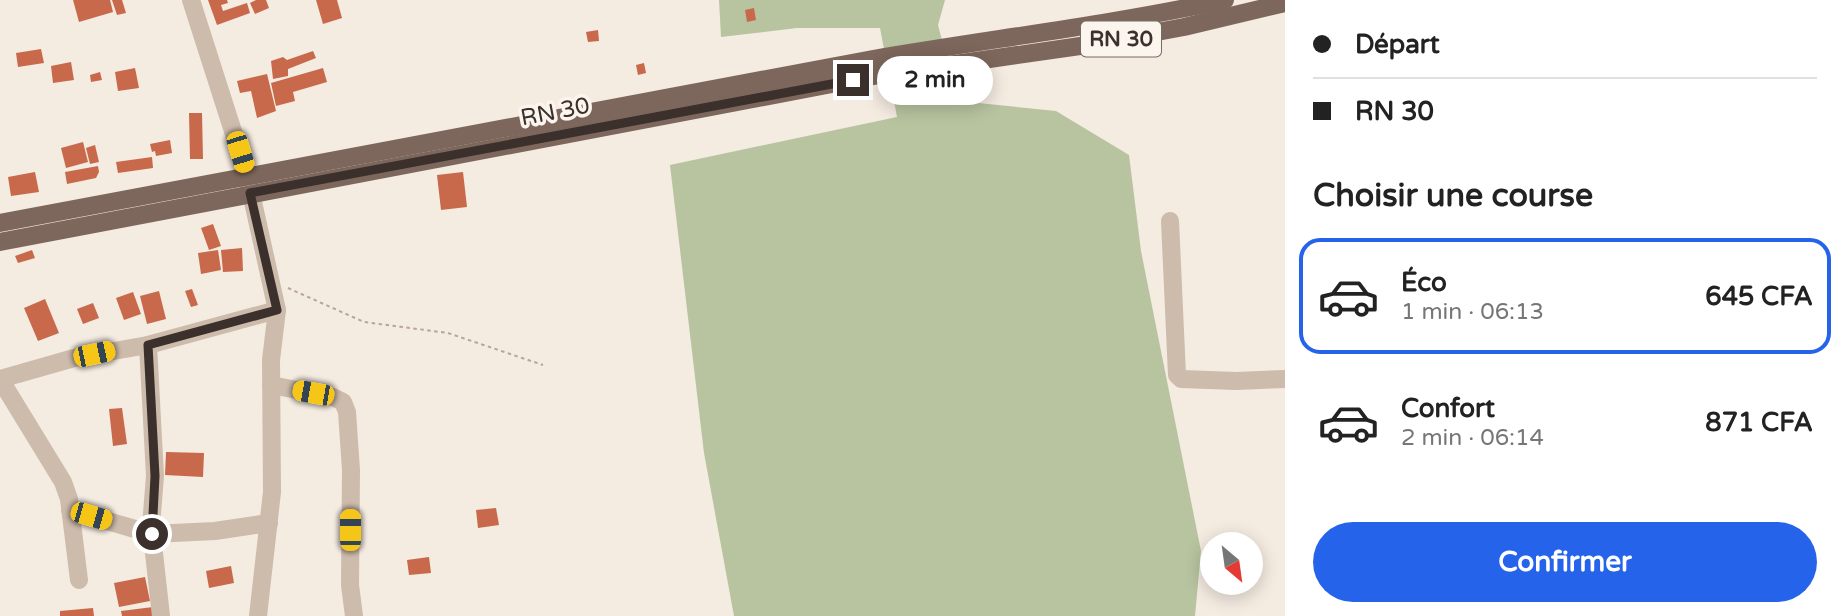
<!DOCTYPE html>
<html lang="fr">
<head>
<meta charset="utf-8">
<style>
	body { margin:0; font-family:"Varela Round",sans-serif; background:#f2f2f2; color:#222; height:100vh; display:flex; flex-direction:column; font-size:26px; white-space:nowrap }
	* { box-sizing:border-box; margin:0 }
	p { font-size:23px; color:#767676 }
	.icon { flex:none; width:38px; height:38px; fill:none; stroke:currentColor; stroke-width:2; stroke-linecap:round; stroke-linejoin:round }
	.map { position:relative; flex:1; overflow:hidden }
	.details { display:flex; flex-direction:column; background:#fff; width:560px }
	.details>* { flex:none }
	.guide { display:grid; align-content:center; height:154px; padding:0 28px; background:#fff }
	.needle { width:46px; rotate:151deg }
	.tools { position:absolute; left:1200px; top:532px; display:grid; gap:14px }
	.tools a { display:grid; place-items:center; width:63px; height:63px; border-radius:50%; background:#fff; box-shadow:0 4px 18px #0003; font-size:35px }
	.end { position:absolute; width:32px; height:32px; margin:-16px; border:9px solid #3b302b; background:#fff; box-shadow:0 0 0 4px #fff }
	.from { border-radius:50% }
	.bubble { position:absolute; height:49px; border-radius:24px; background:#fff; box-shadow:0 4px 18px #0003; font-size:23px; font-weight:800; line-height:49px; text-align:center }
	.car { position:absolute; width:21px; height:42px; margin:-21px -10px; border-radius:9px; box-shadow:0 0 5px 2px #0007; background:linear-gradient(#f5c518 24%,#345 0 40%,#f5c518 0 76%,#345 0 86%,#f5c518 0) }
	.guide b { display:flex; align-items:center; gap:24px; height:66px; font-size:26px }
	.guide b+b { border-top:2px solid #e0e0e0 }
	.guide i { width:18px; height:18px; background:#222 }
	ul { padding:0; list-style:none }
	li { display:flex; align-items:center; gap:21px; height:116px; margin:0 14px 10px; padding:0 14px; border:4px solid transparent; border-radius:21px }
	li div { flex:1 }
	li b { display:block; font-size:26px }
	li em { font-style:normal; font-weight:800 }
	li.on { border-color:#2563eb }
	li>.icon { width:63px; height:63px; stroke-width:1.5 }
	h2 { padding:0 28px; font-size:32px; line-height:84px }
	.action { display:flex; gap:14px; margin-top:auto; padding:14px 28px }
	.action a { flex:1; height:80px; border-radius:42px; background:#2563eb; color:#fff; font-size:28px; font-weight:800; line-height:80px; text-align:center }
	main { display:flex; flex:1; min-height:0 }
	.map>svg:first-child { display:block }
	.green { fill:#b8c4a0 }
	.building { fill:#c8694b }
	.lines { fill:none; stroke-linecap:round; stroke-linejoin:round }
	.path { stroke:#b9a596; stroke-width:2; stroke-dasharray:3.5 3.5; stroke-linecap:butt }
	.minor { stroke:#cdbbac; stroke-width:18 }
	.major { stroke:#7d675c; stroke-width:18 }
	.route { stroke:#3b302b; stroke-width:9 }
	.labels { text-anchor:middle; stroke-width:7; stroke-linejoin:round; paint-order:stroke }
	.shield { fill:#fbf5ee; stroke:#756b66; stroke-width:2 }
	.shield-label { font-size:21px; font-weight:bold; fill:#3b302b }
	.street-label { font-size:23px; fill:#3b302b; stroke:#fbf5ee }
</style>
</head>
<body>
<main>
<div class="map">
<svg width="1285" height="616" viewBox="0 0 1285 616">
	<rect width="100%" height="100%" fill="#f4ebe1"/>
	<polygon class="green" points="719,0 945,0 938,25 958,101 1056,111 1129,155 1141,251 1201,551 1195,616 734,616 704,453 670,165 897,117 880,28 797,28 721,37"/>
	<g class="building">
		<polygon points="73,0 110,0 113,12 79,22"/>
		<polygon points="112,0 122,0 126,13 117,15"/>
		<polygon points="208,0 227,0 228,3 221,5 223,11 247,3 250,13 217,25"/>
		<polygon points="256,0 266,0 269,8 255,14 250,3"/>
		<polygon points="316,0 337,0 342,18 323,24"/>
		<polygon points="754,8 756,20 747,22 745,10"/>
		<polygon points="598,30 599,41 588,42 586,32"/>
		<polygon points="41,49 44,63 18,67 16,53"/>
		<polygon points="313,51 316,58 288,69 288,76 273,79 271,61 283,57 287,60"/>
		<polygon points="71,62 74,80 53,83 51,66"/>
		<polygon points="644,63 646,73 638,75 636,65"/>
		<polygon points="135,68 139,88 118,91 115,72"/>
		<polygon points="323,68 327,82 293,92 295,101 276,106 271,83"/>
		<polygon points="100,72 102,80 91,82 90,75"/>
		<polygon points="267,74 276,111 257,118 251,91 240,93 237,81"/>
		<polygon points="189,113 202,113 203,159 190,159"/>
		<polygon points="170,140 172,153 156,156 155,151 152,152 150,144"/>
		<polygon points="83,142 88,162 66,168 61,148"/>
		<polygon points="95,145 99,162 90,164 86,148"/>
		<polygon points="152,157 153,168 118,173 116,162"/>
		<polygon points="98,166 99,172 96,178 67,184 65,172"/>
		<polygon points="35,172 39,192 11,196 8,177"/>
		<polygon points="463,172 467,207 441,210 437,175"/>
		<polygon points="213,224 221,246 209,250 201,228"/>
		<polygon points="242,248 243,271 223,272 221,250"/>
		<polygon points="32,250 35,258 18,263 15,256"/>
		<polygon points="218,250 221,270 201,274 198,253"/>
		<polygon points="192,289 198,305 191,307 185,291"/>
		<polygon points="159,291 166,319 147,324 140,296"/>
		<polygon points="133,292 141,314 124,320 116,298"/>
		<polygon points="45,299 59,333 38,341 24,308"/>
		<polygon points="93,303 99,318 83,324 77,309"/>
		<polygon points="122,408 127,444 113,446 109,409"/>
		<polygon points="166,452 204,453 203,477 165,475"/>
		<polygon points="496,508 499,525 478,528 476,510"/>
		<polygon points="429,557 431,573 409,575 407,560"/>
		<polygon points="231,566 234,583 209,588 206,571"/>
		<polygon points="145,577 150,601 119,607 114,583"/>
		<polygon points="153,607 153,616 122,616 121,611"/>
		<polygon points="93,608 94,616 60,616 60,611"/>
	</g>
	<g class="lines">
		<polyline class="path" points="288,288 364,322 448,333 543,365"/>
		<g class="minor">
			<polyline points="191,0 247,175 277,310 271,360 272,492 258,616"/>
			<polyline points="1170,221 1177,375 1181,379 1236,381 1285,379"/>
			<polyline points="148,345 155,476 151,526 161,616"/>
			<polyline points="0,379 74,358 148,345 277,310"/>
			<polyline points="0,379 63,482 69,499 79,580"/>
			<polyline points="271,385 333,397 343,402 347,412 351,470 350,585 354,616"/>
			<polyline points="70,510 152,534 215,531 269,523"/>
		</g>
		<g class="major">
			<path d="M 0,223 C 291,166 582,111 873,59 C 990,39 1109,25 1225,0"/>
			<polyline points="0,242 879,75 1087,45 1184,27 1285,3"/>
		</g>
	</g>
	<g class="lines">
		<polyline class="route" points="152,534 155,476 148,345 277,310 250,193 853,80"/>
	</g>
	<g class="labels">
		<rect class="shield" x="1081" y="21.5" width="80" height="35" rx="5"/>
		<g class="shield-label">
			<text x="1121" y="46">RN 30</text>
		</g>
		<g class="street-label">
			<text transform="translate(555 111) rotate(-11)" y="8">RN 30</text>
		</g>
	</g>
</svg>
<div class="tools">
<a><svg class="needle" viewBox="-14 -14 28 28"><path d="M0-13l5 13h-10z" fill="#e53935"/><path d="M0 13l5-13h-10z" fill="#767676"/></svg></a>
</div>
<i class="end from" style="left:152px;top:534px"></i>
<i class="end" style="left:853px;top:80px"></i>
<div class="bubble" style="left:877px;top:56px;width:116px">2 min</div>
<i class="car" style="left:240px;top:152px;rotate:163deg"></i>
<i class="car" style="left:94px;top:354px;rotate:78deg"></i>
<i class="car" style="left:313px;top:393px;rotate:280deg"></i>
<i class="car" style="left:91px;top:516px;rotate:106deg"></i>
<i class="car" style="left:350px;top:530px;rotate:0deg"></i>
</div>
<section class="details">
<div class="guide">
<b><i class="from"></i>Départ</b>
<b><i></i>RN 30</b>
</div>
<h2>Choisir une course</h2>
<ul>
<li class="on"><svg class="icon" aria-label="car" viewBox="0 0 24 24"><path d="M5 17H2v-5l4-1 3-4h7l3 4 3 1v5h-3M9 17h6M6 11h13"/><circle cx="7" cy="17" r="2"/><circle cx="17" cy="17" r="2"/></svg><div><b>Éco</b><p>1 min · 06:13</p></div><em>645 CFA</em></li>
<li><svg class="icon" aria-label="car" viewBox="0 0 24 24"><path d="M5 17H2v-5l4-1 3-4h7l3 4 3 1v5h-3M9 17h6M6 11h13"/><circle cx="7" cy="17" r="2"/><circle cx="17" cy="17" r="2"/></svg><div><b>Confort</b><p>2 min · 06:14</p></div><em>871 CFA</em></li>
</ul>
<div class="action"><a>Confirmer</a></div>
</section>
</main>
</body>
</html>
